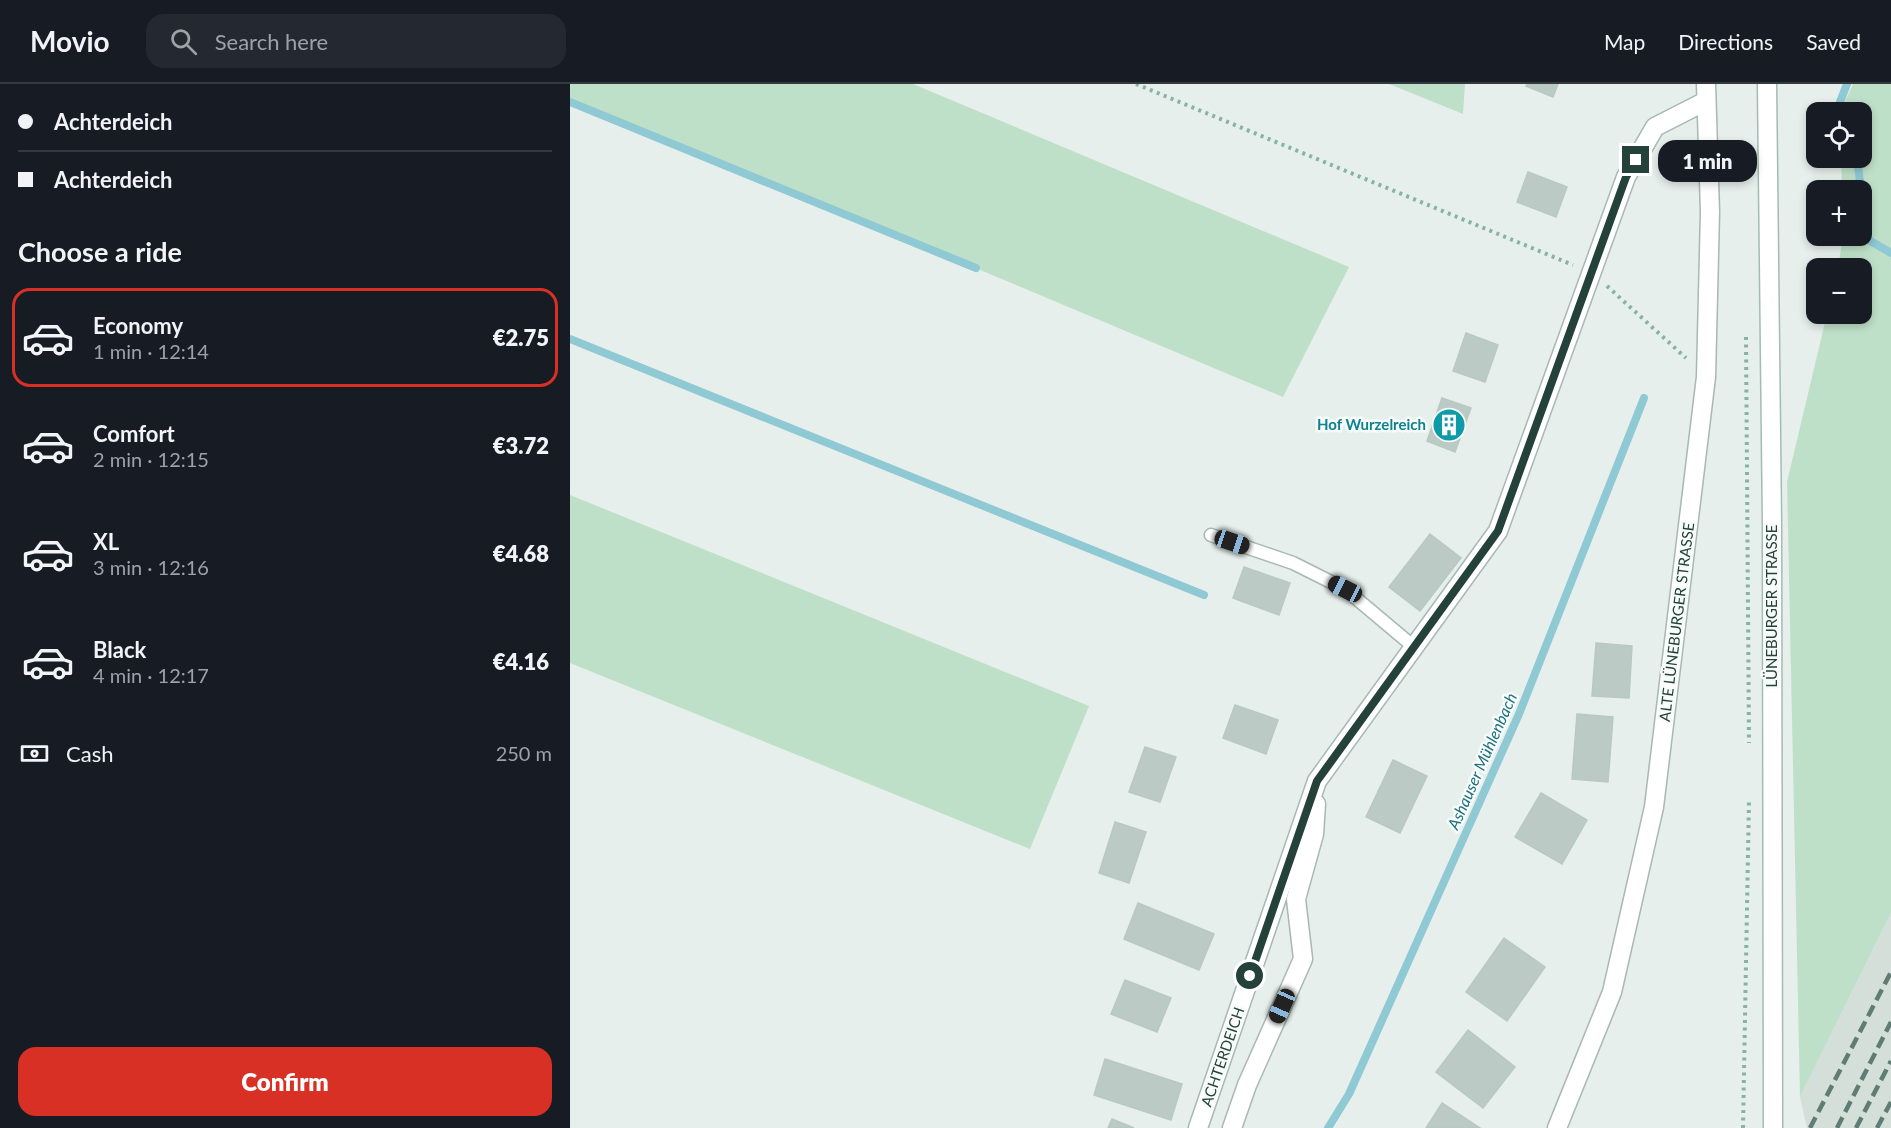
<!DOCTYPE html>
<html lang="en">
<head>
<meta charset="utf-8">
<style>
	body { margin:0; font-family:Lato,sans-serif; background:#242831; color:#f1f3f6; height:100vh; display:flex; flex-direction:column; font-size:22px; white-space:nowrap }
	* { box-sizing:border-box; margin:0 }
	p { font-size:20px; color:#9ea1a6 }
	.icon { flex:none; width:33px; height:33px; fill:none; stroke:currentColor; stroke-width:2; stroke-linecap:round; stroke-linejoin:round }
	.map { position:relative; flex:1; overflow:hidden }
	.side { display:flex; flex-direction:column; background:#171b24; width:570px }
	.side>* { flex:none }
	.hud { display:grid; align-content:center; height:132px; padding:0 18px; background:#171b24 }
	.fabs { position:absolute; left:1236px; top:18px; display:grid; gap:12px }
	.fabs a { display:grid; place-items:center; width:66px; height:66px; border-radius:12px; background:#171b24; box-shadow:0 3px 9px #0003; font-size:30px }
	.end { position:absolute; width:27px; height:27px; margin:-14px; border:8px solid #24423a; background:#fff; box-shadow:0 0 0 3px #fff }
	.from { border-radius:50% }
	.bubble { position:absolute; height:42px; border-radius:18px; background:#171b24; box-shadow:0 3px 9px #0003; font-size:20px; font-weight:800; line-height:42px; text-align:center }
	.car { position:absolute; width:18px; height:36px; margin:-18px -9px; border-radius:8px; box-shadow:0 0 4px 2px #0007; background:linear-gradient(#222 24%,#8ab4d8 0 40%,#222 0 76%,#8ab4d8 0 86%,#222 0) }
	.hud b { display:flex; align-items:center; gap:21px; height:57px; font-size:22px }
	.hud b+b { border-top:2px solid #363941 }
	.hud i { width:15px; height:15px; background:#f1f3f6 }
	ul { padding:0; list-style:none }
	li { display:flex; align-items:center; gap:18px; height:99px; margin:0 12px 9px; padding:0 6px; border:3px solid transparent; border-radius:18px }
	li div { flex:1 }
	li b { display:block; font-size:22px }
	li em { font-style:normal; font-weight:800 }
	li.active { border-color:#d93025 }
	li>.icon { width:54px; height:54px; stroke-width:1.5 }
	h2 { padding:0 18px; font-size:27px; line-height:72px }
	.pay { display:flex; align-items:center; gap:15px; height:66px; padding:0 18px; font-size:22px }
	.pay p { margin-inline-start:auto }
	.cta { display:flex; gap:12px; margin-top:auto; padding:12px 18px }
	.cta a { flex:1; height:69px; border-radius:18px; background:#d93025; color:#fff; font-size:24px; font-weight:800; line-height:69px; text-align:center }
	header { display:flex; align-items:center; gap:36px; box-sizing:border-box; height:84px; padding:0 30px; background:#171b24; border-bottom:2px solid #363941 }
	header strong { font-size:28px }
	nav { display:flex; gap:33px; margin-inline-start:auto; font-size:21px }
	.search { width:420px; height:54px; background:#242831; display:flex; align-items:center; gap:15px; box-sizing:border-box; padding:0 21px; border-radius:18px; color:#9ea1a6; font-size:22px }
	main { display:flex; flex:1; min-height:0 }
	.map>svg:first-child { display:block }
	.built { fill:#d4dfda }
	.green { fill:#bfe0c8 }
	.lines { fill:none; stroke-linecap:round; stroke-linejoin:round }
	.stream { stroke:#8ec9d4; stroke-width:8 }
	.building { fill:#bbcac4; stroke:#b8c9c2; stroke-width:1.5 }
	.lane-casing { stroke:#a8b8b2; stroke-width:15 }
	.street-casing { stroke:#a8b8b2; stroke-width:21 }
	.secondary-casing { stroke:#a4bbb3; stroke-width:21 }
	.path { stroke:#86b3a5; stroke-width:4; stroke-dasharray:3 4.5; stroke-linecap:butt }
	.lane { stroke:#fff; stroke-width:12 }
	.street { stroke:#fff; stroke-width:18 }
	.secondary { stroke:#fff; stroke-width:18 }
	.rail { stroke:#5f7d75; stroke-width:4.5; stroke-dasharray:12 6; stroke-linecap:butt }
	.route { stroke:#24423a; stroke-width:8 }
	.labels { text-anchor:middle; stroke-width:5; stroke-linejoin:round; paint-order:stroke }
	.culture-label { font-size:15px; font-weight:bold; fill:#0d838f; stroke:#f7fbf9; text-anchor:end }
	.street-label { font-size:15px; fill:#24423a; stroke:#f7fbf9 }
	.water-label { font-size:16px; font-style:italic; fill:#1c6f80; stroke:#f7fbf9 }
</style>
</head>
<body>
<header>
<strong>Movio</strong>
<div class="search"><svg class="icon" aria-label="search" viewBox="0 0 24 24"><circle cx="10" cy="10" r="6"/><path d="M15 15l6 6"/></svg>Search here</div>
<nav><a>Map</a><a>Directions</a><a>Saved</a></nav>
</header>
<main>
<section class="side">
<div class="hud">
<b><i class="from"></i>Achterdeich</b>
<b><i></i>Achterdeich</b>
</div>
<h2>Choose a ride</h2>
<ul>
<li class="active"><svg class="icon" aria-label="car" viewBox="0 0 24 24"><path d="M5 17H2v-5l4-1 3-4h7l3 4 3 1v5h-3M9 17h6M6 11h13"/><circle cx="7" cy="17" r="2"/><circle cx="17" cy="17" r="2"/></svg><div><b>Economy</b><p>1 min · 12:14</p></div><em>€2.75</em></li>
<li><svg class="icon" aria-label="car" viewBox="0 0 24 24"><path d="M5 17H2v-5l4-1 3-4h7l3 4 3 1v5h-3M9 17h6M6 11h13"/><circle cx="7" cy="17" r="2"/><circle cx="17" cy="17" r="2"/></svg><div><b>Comfort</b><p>2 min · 12:15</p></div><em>€3.72</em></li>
<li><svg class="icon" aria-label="car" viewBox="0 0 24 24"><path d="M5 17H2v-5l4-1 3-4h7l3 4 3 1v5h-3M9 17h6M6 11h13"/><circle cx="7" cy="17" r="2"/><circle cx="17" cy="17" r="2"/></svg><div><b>XL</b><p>3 min · 12:16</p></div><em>€4.68</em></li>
<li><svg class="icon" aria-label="car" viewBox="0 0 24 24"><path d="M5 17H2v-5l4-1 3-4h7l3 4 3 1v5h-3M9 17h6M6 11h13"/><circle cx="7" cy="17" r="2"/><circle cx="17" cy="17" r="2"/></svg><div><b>Black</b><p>4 min · 12:17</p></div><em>€4.16</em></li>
</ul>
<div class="pay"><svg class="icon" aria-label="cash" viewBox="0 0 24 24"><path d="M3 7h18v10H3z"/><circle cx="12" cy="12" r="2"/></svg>Cash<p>250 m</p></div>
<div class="cta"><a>Confirm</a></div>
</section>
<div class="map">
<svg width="1321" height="1044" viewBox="0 0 1321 1044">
	<rect width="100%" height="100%" fill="#e6efeb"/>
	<polygon class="built" points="1321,829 1321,1044 1237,1044 1230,1013"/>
	<g class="green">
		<polygon points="0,0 343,0 779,183 713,313 0,14"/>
		<polygon points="819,0 895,0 893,30"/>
		<polygon points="1283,0 1321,0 1321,829 1230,1013 1217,398 1257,230 1292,230 1292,184 1268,184 1273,152 1292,152 1292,106 1272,106 1271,74 1292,74 1292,28 1270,28"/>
		<polygon points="0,411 519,622 460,765 0,579"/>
	</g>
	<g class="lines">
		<g class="stream">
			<polyline points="0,18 406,184"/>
			<polyline points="1270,18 1277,0"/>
			<polyline points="1287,74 1291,106"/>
			<polyline points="1292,111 1297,155 1321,169"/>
			<polyline points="0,255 634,511"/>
			<polyline points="758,1044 779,1010 949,630 1074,314"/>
		</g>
	</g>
	<g class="building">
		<polygon points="957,0 988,0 983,13 956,2"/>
		<polygon points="958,88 997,103 986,133 947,118"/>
		<polygon points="896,249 928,261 915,298 883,287"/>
		<polygon points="872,314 901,324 885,368 857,357"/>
		<polygon points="860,450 891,474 850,527 819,503"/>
		<polygon points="674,483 720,499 709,531 663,514"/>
		<polygon points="1026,559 1062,562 1059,614 1022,612"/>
		<polygon points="665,621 708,636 696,670 653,654"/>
		<polygon points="1007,630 1043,633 1038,698 1002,695"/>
		<polygon points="575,663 606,673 590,718 559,708"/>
		<polygon points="823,676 857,692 830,749 796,733"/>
		<polygon points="971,709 1017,736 992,780 945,753"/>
		<polygon points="545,738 576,748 559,799 529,789"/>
		<polygon points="568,819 644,850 629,886 554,855"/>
		<polygon points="934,854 975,883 937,937 896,908"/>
		<polygon points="555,896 601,914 587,948 541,930"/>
		<polygon points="898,946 945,983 913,1024 866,988"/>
		<polygon points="535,975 612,1000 601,1036 524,1011"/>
		<polygon points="872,1019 910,1044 856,1044"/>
		<polygon points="542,1035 564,1044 538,1044"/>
	</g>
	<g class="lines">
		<defs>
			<polyline id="lane" points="641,451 723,479 775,505 844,563"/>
			<g id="street">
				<polyline points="628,1044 747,697 928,447 1056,93 1085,43 1136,17"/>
				<polyline points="662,1044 677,1001 733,875 726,815 744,750 746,720"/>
				<polyline points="987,1044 1042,908 1084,723 1136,293 1140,128 1136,0"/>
			</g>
			<polyline id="secondary" points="1197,0 1202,441 1203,1044"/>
		</defs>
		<use href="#lane" class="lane-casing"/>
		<use href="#street" class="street-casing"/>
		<use href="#secondary" class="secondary-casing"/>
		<g class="path">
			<polyline points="566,0 1003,181"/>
			<polyline points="1037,202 1116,274"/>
			<polyline points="1176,253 1179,659"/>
			<polyline points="1173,1044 1179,715"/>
		</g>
		<use href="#lane" class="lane"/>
		<use href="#street" class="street"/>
		<use href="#secondary" class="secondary"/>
		<g class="rail">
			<polyline points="1240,1044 1321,888"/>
			<polyline points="1267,1044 1321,938"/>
			<polyline points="1286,1044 1321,977"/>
			<polyline points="1307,1044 1321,1018"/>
		</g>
	</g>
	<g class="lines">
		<polyline class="route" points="680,892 747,697 928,447 1056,93 1066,76"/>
	</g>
	<defs>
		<symbol id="building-disc" viewBox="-11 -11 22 22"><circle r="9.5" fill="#0f9aa8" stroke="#f7fbf9"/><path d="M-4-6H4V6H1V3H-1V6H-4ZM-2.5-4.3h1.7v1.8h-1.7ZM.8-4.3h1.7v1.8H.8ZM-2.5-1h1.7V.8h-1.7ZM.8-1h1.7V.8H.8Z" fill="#fff"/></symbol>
	</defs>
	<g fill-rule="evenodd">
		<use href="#building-disc" x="860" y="322" width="38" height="38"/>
	</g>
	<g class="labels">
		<g class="culture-label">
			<text x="856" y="346">Hof Wurzelreich</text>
		</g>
		<g class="street-label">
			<text transform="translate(1202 522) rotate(-90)" y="5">LÜNEBURGER STRASSE</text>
			<text transform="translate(1107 538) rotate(-83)" y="5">ALTE LÜNEBURGER STRASSE</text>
			<text transform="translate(653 973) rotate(-71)" y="5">ACHTERDEICH</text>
		</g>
		<g class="water-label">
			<text transform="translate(912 677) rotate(-66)" y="6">Ashauser Mühlenbach</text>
		</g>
	</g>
</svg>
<div class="fabs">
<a><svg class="icon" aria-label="locate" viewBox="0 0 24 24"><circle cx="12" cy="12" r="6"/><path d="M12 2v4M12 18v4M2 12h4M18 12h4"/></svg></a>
<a>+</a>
<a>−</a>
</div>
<i class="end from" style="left:680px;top:892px"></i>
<i class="end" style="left:1066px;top:76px"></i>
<div class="bubble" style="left:1088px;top:56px;width:99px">1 min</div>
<i class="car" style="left:662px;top:458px;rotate:109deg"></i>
<i class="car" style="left:775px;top:505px;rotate:297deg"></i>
<i class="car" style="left:712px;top:922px;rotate:204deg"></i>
</div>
</main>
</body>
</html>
